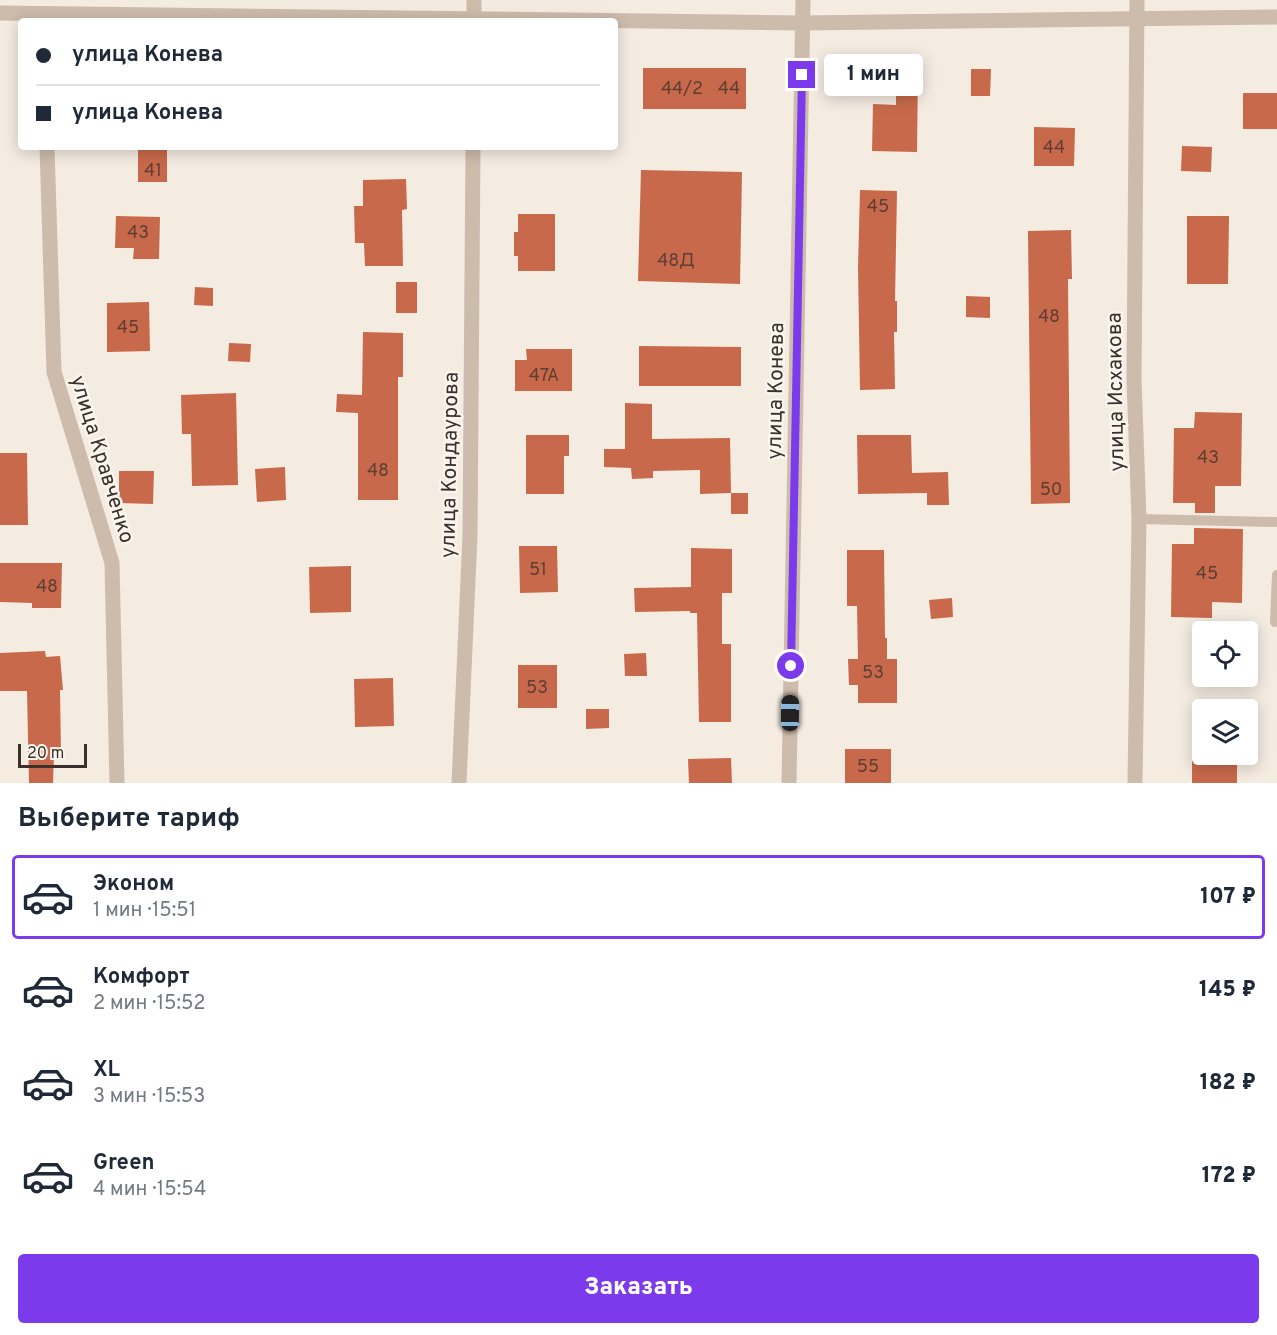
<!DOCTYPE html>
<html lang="ru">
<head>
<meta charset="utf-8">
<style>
	body { margin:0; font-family:Overpass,sans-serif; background:#f2f2f3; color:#1f2937; height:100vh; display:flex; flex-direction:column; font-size:22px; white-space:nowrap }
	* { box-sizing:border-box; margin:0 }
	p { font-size:20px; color:#747a83 }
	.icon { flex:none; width:33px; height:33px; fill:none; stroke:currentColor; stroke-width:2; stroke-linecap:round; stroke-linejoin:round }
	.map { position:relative; height:783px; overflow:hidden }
	.details { display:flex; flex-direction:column; background:#fff; flex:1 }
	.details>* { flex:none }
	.guide { position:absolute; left:18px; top:18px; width:600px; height:132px; border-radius:6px; box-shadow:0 3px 15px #0003; display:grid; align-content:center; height:132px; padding:0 18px; background:#fff }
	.controls { position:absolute; left:1192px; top:621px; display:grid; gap:12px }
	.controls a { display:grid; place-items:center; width:66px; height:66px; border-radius:6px; background:#fff; box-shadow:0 3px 15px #0003; font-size:30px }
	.scale { position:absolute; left:18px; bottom:15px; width:69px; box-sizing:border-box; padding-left:6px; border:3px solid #3b302b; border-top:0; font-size:16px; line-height:21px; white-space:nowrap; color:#3b302b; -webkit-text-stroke:4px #fbf5ee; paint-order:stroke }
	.end { position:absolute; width:27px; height:27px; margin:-14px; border:8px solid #7c3aed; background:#fff; box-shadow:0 0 0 3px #fff }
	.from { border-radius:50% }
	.bubble { position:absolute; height:42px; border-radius:6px; background:#fff; box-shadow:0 3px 15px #0003; font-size:20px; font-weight:800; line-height:42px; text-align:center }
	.car { position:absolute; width:18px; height:36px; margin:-18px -9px; border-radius:8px; box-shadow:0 0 4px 2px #0007; background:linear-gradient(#222 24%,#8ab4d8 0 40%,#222 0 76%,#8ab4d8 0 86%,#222 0) }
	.guide b { display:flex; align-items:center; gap:21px; height:57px; font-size:22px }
	.guide b+b { border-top:2px solid #e0e1e3 }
	.guide i { width:15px; height:15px; background:#1f2937 }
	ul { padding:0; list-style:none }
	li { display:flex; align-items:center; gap:18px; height:84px; margin:0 12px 9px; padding:0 6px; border:3px solid transparent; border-radius:6px }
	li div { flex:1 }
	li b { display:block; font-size:22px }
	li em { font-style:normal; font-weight:800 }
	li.selected { border-color:#7c3aed }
	li>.icon { width:54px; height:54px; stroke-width:1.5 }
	h2 { padding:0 18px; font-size:27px; line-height:72px }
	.action { display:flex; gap:12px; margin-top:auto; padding:12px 18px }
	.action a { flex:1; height:69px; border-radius:6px; background:#7c3aed; color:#fff; font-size:24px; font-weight:800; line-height:69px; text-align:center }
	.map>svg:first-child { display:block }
	.building { fill:#c8694b }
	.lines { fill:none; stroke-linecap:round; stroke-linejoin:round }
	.service { stroke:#cdbbac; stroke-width:10 }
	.minor { stroke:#cdbbac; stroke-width:15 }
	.route { stroke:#7c3aed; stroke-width:8 }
	.labels { text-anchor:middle; stroke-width:5; stroke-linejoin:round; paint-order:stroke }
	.number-label { font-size:18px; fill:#5e3e33 }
	.street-label { font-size:21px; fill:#3b302b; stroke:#fbf5ee }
</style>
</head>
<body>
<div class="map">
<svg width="1277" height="783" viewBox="0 0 1277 783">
	<rect width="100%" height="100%" fill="#f4ebe1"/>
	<g class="building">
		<rect x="643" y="68" width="103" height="41"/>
		<polygon points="971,69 991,69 990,96 971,96"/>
		<polygon points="896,70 918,70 917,152 872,151 873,104 896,105"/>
		<rect x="1243" y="93" width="34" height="36"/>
		<polygon points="1034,127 1075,128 1074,166 1034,166"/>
		<polygon points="1182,146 1212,147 1211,172 1181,171"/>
		<rect x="138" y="147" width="29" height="35"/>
		<polygon points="641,170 742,172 740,284 638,281"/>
		<polygon points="406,179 407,209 402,210 403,266 365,266 364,243 355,243 354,206 363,206 363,180"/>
		<polygon points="860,190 897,191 895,301 897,301 897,332 894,332 895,389 860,390 858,268"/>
		<polygon points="518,214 555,214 555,271 518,271 518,256 514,256 514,232 518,232"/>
		<polygon points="116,216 160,217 159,259 133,259 134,248 115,248"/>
		<polygon points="1187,216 1229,216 1228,284 1187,284"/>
		<polygon points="1071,230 1072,279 1068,279 1070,503 1031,504 1028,231"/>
		<rect x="396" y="282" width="21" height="31"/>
		<polygon points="195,287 213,288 213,306 194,305"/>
		<polygon points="966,296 990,297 990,318 966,317"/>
		<polygon points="149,302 150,351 107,352 107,303"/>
		<polygon points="363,332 403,333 403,377 398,377 398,500 358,500 358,413 336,412 337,394 362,395"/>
		<polygon points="229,343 251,344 250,362 228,361"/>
		<polygon points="639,346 741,347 741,386 639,386"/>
		<polygon points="526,349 572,349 572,391 515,391 515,360 527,360"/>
		<polygon points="236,393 238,485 192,486 191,434 182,434 181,395"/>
		<polygon points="625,403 652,404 652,439 730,438 731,493 700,494 700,470 653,471 653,478 632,479 631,468 604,467 604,449 625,449"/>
		<polygon points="1195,412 1242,413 1241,486 1215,486 1215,513 1195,513 1195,503 1173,503 1174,428 1194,428"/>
		<polygon points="526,435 569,435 569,456 564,456 564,494 526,494"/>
		<polygon points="857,435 911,435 912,473 948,472 949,505 927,505 927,493 858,494"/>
		<polygon points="0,453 27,453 28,525 0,525"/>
		<polygon points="285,467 286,500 257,502 255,469"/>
		<polygon points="119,471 154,471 153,504 119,503"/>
		<rect x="731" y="493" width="17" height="21"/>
		<polygon points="1194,528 1243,529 1242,603 1212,602 1212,618 1171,617 1172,544 1194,544"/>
		<polygon points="519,546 557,546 558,592 520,593"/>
		<polygon points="691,548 732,549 732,593 722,593 722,644 731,644 731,722 699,722 697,613 690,613 690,611 635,612 634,588 691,587"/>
		<polygon points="847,550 884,550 885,638 887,638 887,659 897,659 897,703 858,703 858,685 849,685 848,659 858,659 857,606 847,606"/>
		<polygon points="0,563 62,563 61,608 32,608 32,603 0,602"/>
		<polygon points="351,566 351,612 310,613 309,567"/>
		<polygon points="952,598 953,617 931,619 929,600"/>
		<polygon points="45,651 46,657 60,656 63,690 60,690 61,754 54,754 53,783 29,783 27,691 0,691 0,653"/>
		<polygon points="646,653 647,676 625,676 624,654"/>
		<rect x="518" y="665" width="39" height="43"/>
		<polygon points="393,678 394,726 355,727 354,679"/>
		<polygon points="586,709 609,709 609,728 586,729"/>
		<rect x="845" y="749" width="46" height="34"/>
		<rect x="1192" y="754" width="45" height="29"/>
		<polygon points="731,758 732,783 689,783 688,759"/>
	</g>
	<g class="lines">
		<g class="service">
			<polyline points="1139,519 1277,522"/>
			<polyline points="1275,622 1277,575"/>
		</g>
		<g class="minor">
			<polyline points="474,0 474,21"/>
			<polyline points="0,13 803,23 1277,17"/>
			<polyline points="47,147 54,372 112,563 117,783"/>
			<polyline points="459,783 470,535 473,147"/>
			<polyline points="789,783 803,0"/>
			<polyline points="1135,783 1139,519 1134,380 1137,0"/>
		</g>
	</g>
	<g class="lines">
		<polyline class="route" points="791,666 802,75"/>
	</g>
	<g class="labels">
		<g class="number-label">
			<text x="682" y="94">44/2</text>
			<text x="729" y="94">44</text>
			<text x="1054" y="153">44</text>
			<text x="153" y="176">41</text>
			<text x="878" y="212">45</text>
			<text x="138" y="238">43</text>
			<text x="676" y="266">48Д</text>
			<text x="1049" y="322">48</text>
			<text x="128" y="333">45</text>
			<text x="544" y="381">47А</text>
			<text x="1208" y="463">43</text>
			<text x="378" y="476">48</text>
			<text x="1051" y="495">50</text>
			<text x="538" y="575">51</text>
			<text x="1207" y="579">45</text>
			<text x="47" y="592">48</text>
			<text x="873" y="678">53</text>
			<text x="537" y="693">53</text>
			<text x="868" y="772">55</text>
		</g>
		<g class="street-label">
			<text transform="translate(775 391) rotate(-89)" y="7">улица Конева</text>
			<text transform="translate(1115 392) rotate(-91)" y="7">улица Исхакова</text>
			<text transform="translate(103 459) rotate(73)" y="7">улица Кравченко</text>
			<text transform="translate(449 465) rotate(-89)" y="7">улица Кондаурова</text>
		</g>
	</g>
</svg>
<div class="controls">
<a><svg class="icon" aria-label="locate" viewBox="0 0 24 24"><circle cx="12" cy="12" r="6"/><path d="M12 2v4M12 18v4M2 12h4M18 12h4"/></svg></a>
<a><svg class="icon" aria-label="layers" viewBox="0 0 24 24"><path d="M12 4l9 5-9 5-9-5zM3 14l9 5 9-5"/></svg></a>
</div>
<div class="scale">20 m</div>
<i class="end from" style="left:791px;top:666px"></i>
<i class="end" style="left:802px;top:75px"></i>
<div class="bubble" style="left:824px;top:54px;width:99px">1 мин</div>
<i class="car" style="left:790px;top:713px;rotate:1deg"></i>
<div class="guide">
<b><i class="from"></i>улица Конева</b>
<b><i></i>улица Конева</b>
</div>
</div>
<section class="details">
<h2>Выберите тариф</h2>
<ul>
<li class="selected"><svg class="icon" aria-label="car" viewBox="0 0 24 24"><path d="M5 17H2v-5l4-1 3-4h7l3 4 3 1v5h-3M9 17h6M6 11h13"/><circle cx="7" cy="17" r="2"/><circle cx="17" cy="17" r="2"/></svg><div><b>Эконом</b><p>1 мин · 15:51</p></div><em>107 ₽</em></li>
<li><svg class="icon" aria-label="car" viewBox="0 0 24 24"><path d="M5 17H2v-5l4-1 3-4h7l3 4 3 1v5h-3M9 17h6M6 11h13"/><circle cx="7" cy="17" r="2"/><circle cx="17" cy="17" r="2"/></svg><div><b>Комфорт</b><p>2 мин · 15:52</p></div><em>145 ₽</em></li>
<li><svg class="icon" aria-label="car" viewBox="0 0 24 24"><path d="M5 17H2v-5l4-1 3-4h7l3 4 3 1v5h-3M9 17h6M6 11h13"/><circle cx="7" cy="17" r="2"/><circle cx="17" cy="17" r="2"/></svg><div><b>XL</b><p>3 мин · 15:53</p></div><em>182 ₽</em></li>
<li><svg class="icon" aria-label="car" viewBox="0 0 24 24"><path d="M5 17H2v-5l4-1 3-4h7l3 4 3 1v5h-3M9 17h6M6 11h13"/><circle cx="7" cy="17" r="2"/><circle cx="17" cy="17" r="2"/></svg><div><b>Green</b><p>4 мин · 15:54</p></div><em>172 ₽</em></li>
</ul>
<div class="action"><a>Заказать</a></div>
</section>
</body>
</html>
